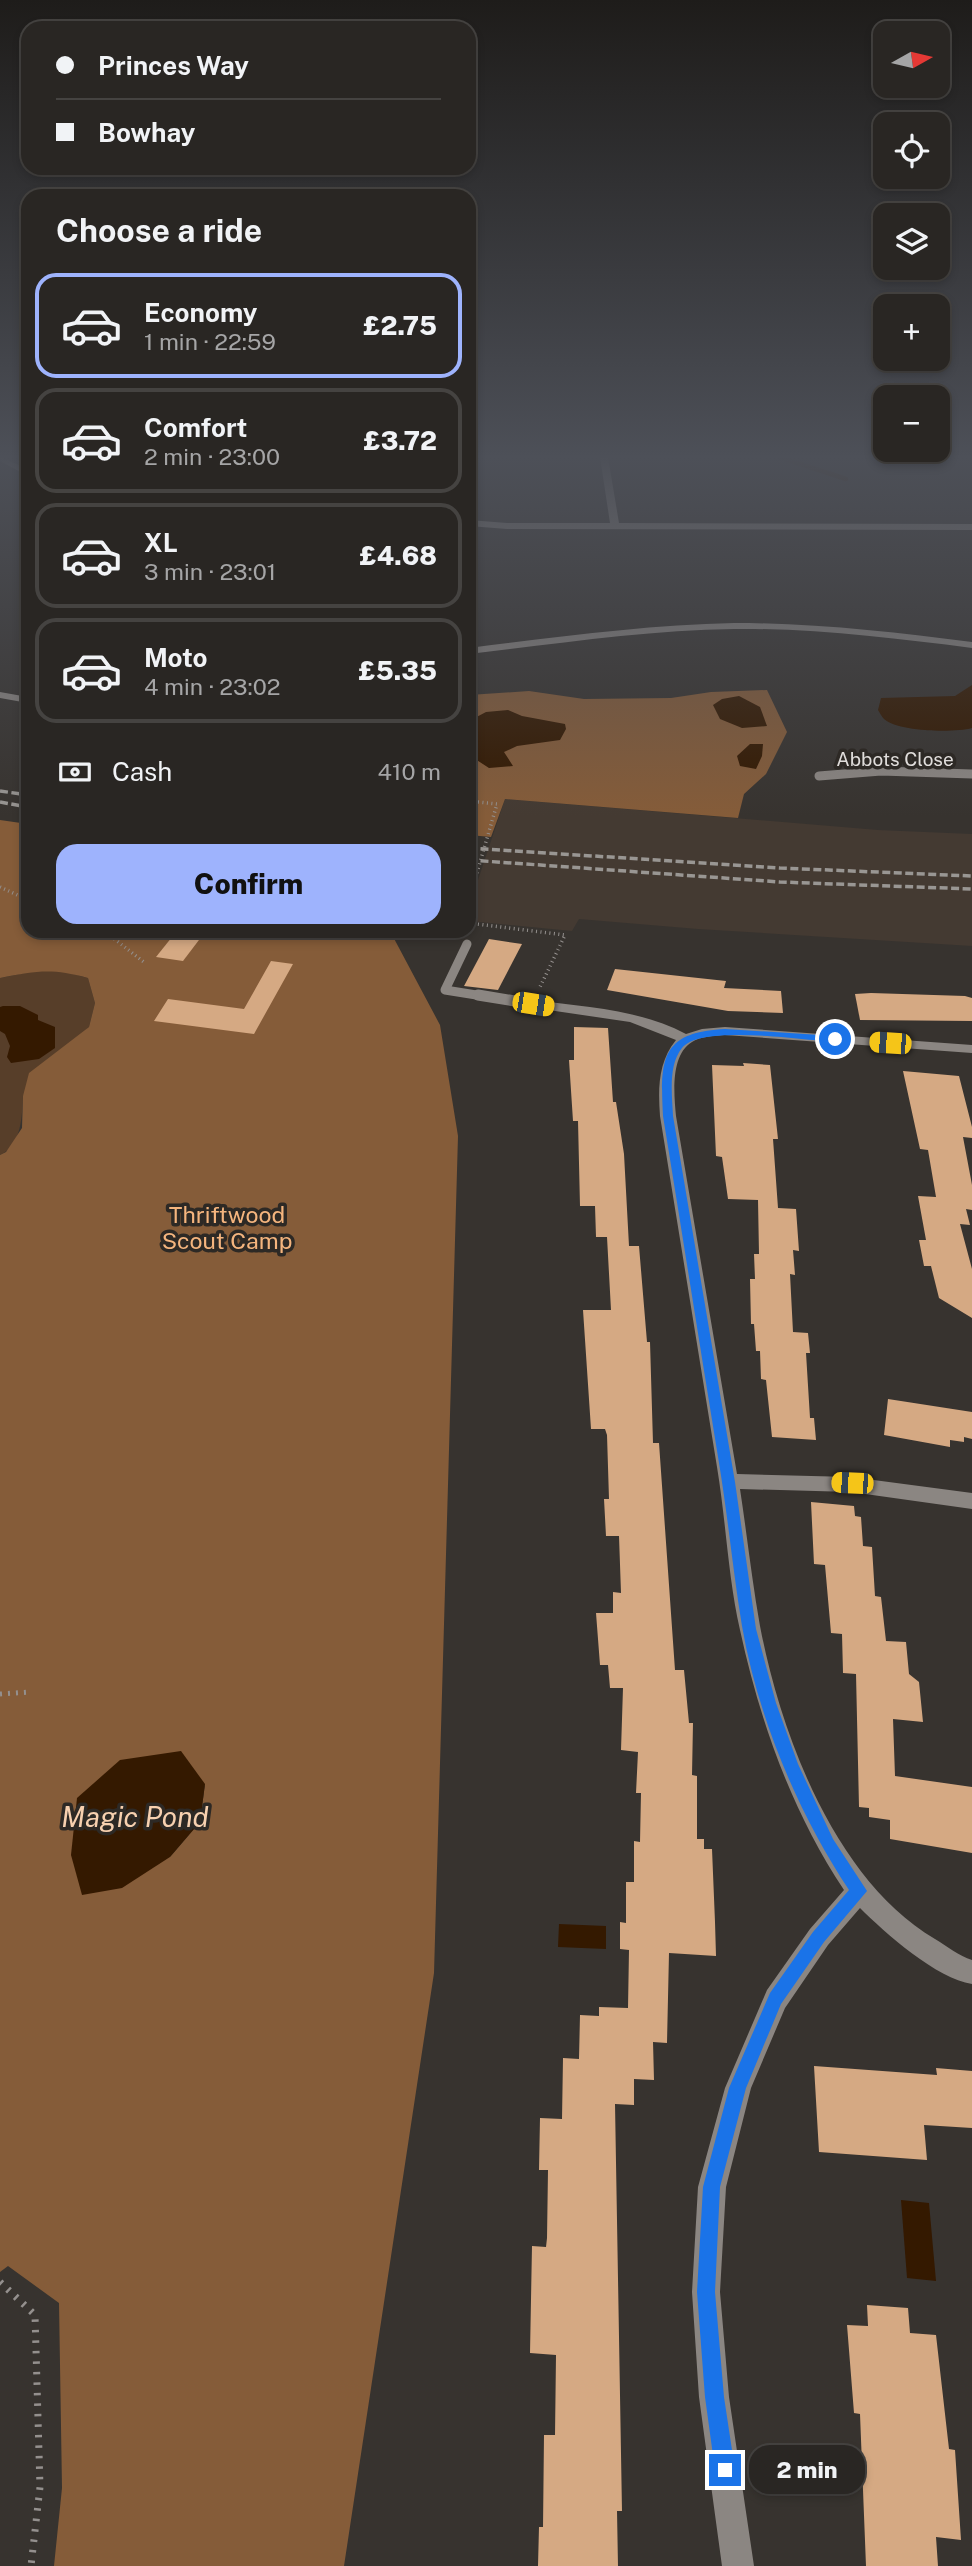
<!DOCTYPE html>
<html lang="en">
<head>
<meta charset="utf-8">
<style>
	body { margin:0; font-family:"Public Sans",sans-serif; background:#353230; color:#f1f3f6; height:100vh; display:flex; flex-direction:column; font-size:26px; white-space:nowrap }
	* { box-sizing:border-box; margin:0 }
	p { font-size:23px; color:#a5a5a6 }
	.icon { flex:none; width:38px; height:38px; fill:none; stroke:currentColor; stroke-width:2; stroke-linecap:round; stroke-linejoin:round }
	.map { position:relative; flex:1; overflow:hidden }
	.drawer { position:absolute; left:21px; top:189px; width:455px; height:749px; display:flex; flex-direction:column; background:#292623; border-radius:21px; box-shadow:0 4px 10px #0003,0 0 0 2px #454341 }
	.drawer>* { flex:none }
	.top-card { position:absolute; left:21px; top:21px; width:455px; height:154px; border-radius:21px; box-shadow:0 4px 10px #0003,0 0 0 2px #454341; display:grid; align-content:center; height:154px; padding:0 35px; background:#292623 }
	.needle { width:46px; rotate:82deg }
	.fabs { position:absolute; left:873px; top:21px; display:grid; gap:14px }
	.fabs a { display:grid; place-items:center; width:77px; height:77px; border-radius:14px; background:#292623; box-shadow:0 4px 10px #0003,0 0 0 2px #454341; font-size:35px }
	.end { position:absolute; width:32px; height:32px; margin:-16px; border:9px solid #1a73e8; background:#fff; box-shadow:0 0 0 4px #fff }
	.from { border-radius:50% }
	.bubble { position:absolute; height:49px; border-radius:21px; background:#292623; box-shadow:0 4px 10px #0003,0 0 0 2px #454341; font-size:23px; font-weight:800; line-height:49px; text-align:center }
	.car { position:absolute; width:21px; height:42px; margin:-21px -10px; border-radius:9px; box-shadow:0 0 5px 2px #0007; background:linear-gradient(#f5c518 24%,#345 0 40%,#f5c518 0 76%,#345 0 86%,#f5c518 0) }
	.top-card b { display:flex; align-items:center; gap:24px; height:66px; font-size:26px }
	.top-card b+b { border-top:2px solid #454341 }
	.top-card i { width:18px; height:18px; background:#f1f3f6 }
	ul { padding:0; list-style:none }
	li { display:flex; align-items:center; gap:21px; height:105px; margin:0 14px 10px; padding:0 21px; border:4px solid #454341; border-radius:21px }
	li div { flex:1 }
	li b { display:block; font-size:26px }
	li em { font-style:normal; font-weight:800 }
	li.on { border-color:#9eb3fd }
	li>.icon { width:63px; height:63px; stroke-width:1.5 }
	h2 { padding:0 35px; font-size:32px; line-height:84px }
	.pay { display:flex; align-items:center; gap:18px; height:77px; padding:0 35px; font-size:26px }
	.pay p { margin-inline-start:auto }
	.cta { display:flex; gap:14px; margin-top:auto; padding:14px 35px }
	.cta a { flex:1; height:80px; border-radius:21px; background:#9eb3fd; color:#111; font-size:28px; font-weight:800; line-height:80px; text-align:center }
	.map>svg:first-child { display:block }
	.built { fill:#443a32 }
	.green { fill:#573e29 }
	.forest { fill:#855c39; fill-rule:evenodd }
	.water { fill:#341900 }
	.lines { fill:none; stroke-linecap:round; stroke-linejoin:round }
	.stream { stroke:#341900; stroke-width:4.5 }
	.building { fill:#d5a983 }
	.path-far2 { stroke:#94908e; stroke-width:3.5; stroke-dasharray:1 3.5; stroke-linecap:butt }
	.path-far1 { stroke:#94908e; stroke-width:5; stroke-dasharray:2 6; stroke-linecap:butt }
	.path { stroke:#94908e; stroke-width:7; stroke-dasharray:2.5 8; stroke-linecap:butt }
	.service-far1 { stroke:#8b8682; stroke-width:9 }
	.service { stroke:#8b8682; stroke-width:11 }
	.minor { fill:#8b8682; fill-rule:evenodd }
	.rail { stroke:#999693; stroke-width:3.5; stroke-dasharray:8 3.5; stroke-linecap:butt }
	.route { fill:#1a73e8 }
	.labels { text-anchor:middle; stroke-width:7; stroke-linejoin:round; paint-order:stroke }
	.far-street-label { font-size:19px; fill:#e0dddb; stroke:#2d2925 }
	.park-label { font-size:23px; fill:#f5b57e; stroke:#2d2925 }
	.near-water-label { font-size:28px; font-style:italic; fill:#f7d0af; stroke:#2d2925 }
</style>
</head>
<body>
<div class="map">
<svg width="972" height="2566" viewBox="0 0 972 2566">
	<rect width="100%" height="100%" fill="#37332f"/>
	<polygon class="built" points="505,799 878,830 972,834 972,946 698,929 579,919 572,931 469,921 469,907"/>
	<path class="green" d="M 40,970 L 59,970 L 88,978 L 95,1003 L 89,1027 L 67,1047 L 23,1096 C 22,1116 22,1145 0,1155 L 0,978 Z"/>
	<g class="forest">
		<polygon points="767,690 787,732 766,774 744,794 738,818 505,799 491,837 469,835 469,695 529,691 584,699 671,698 711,692"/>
		<path d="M 0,820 L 28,824 L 28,931 L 390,931 L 440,1025 L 458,1136 L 434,1973 L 344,2566 L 54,2566 L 62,2488 L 59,2303 L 8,2266 L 0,2272 L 0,1155 L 6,1152 L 22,1128 L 23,1096 L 29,1073 L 89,1027 L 95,1003 L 88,978 C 51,968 37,971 0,978 ZM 205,1784 L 200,1822 L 170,1857 Z"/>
	</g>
	<g class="water">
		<path d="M 972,685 L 972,728 C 954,733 899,732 884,719 C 882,717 880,713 878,710 L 881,698 L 955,696 Z"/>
		<polygon points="739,696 760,707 767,726 742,728 720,719 713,705 722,699"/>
		<polygon points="508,710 522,716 565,724 566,729 560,740 517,746 504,752 513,766 489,768 469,755 469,721 486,712"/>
		<polygon points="750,744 763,744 762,756 756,769 740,766 737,756"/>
		<polygon points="3,1006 20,1006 38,1015 38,1020 55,1027 55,1048 39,1059 11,1063 7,1057 10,1046 5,1034 0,1031 0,1007"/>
		<polygon points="181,1751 205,1784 200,1822 170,1857 122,1888 82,1895 71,1855 77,1798 120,1760"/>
		<polygon points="559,1924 606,1926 606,1949 558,1947"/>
		<polygon points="901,2200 929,2203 936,2281 907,2278"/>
	</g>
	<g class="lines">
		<polyline class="stream" points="779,457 846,479"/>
	</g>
	<g class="building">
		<polygon points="176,932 202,936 183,961 156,957"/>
		<polygon points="489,939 522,944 498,990 464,986"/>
		<polygon points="271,961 293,964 254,1034 154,1021 168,999 244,1009"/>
		<polygon points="615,969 726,981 724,988 781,991 783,1013 728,1011 607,990"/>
		<polygon points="871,993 965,996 972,998 972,1021 860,1020 855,994"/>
		<polygon points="574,1027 608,1028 613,1102 616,1102 624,1154 629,1246 639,1246 647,1342 650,1342 653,1443 659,1443 675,1670 684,1670 689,1723 693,1723 692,1775 697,1776 697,1839 704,1839 704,1849 712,1849 715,1922 716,1956 669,1953 667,2043 653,2042 654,2080 634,2079 634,2105 615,2104 622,2511 617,2511 618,2566 538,2566 539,2527 543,2527 544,2435 555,2435 556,2355 530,2353 532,2246 546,2247 547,2238 548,2170 539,2170 540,2118 562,2119 563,2058 579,2059 580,2015 599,2016 599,2007 628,2008 629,1950 620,1949 620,1922 626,1923 626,1882 634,1882 634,1841 640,1842 641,1793 636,1793 638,1752 621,1750 623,1688 610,1688 608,1665 600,1665 596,1613 613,1613 613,1592 621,1593 619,1536 606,1536 604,1499 609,1499 607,1435 605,1429 591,1429 583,1310 611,1310 607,1237 596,1237 595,1206 580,1206 578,1121 573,1121 569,1060 574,1060"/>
		<polygon points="743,1063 770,1065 778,1139 773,1139 778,1208 796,1209 799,1251 793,1250 795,1275 790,1274 793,1332 808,1333 810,1353 806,1353 810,1418 814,1418 816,1440 772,1437 766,1380 761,1379 760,1351 756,1351 754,1324 751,1324 750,1279 755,1279 754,1254 759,1254 758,1200 728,1199 722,1157 716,1156 712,1065 744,1066"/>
		<polygon points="903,1071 959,1076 972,1127 972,1138 963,1137 972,1185 972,1210 966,1209 970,1225 960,1224 972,1269 972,1318 939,1298 931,1266 924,1266 919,1240 926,1240 918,1196 936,1197 928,1150 920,1149"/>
		<polygon points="888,1399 972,1412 972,1439 964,1437 964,1442 950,1440 950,1447 884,1435"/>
		<polygon points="811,1502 854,1506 855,1516 861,1517 863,1546 872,1547 875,1596 881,1597 886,1641 906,1642 909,1674 919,1682 923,1722 893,1719 895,1776 972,1787 972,1853 890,1839 890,1820 869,1817 869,1808 859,1807 856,1674 843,1673 842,1634 831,1633 825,1565 814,1564"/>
		<polygon points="814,2066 937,2075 936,2068 972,2071 972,2128 924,2125 927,2160 819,2152"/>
		<polygon points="867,2305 908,2308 910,2333 936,2335 949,2449 955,2450 961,2540 936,2537 938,2566 866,2566 860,2414 854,2413 847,2325 868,2326"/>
	</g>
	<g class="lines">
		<g class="path-far2">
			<polyline points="469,801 497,804 469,900"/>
			<polyline points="0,887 28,900"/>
			<polyline points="469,923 565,935 540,987"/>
			<polyline points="98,931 112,937 145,963"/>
		</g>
		<polyline class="path-far1" points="0,1694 31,1692"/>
		<polyline class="path" points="0,2282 35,2315 40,2487 31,2566"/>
		<g class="service-far1">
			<polyline points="819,776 881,771 972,774"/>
			<polyline points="467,944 445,990 489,997"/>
		</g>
		<polyline class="service" points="478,995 533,1004"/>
		<g class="minor">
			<polygon points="0,457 28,469 28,476 0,461"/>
			<polygon points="600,457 608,457 619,523 972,524 972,530 507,529 469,526 469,520 507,523 610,523"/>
			<path d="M 734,623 C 814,623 893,632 972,642 L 972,648 C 893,638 813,628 734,629 C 645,630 557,644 469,654 L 469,648 C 557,637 645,625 734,623 Z"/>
			<polygon points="0,692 28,697 28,703 0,698"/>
			<path d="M 533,1000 C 585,1007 639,1009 686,1034 L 702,1029 L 725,1027 L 972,1045 L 972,1053 L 725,1035 C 714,1036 701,1036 692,1042 C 670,1055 674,1095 676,1116 L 737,1474 L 851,1477 L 972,1493 L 972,1509 L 851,1492 L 740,1489 C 747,1535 752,1581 760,1626 C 781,1736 836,1881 935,1939 C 947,1946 959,1956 972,1960 L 972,1984 C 937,1979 885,1933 860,1908 L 828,1945 L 785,2008 L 751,2088 L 726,2187 L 720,2292 L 729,2397 L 754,2566 L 722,2566 L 699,2397 L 692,2292 L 698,2187 L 725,2088 L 767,1990 L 810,1929 L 844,1890 C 792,1812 760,1722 740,1630 C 728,1577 726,1521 717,1467 C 698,1350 679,1233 660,1116 C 658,1089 658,1062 676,1040 L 630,1022 L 528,1007 L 526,1004 Z"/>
		</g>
		<g class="rail">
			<polyline points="0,791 28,795"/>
			<polyline points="0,802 28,807"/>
			<polyline points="469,848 780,868 972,876"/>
			<polyline points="469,860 780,882 972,889"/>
		</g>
	</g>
	<linearGradient id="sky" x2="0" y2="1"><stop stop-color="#1e1c1a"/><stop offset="0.56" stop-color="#4d5058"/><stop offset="1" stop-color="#4d5058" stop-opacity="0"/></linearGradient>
	<rect width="972" height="816" fill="url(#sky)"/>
	<path class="route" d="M 725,1029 L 835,1036 L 840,1039 L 835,1042 C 804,1040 700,1024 682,1048 C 668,1065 672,1095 673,1116 L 735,1482 L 756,1629 L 776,1703 L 798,1764 L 833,1839 L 867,1891 L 824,1942 L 781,2004 L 746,2088 L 720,2187 L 715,2292 L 724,2397 L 735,2470 L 732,2477 L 725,2479 L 718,2477 L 715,2470 L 705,2397 L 697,2292 L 703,2187 L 729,2088 L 770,1993 L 813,1932 L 849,1890 C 798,1813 758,1718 742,1626 C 733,1572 728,1517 719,1463 C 700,1347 682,1232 663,1116 C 660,1059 661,1032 725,1029 Z"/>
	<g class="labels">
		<g class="far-street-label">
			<text x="895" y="766">Abbots Close</text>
		</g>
		<g class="park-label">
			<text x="227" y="1223">Thriftwood<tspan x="227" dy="26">Scout Camp</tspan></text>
		</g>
		<g class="near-water-label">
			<text x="135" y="1827">Magic Pond</text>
		</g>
	</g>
</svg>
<div class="fabs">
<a><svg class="needle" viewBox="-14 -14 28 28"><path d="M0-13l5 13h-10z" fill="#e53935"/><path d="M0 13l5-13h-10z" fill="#a5a5a6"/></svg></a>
<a><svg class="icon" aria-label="locate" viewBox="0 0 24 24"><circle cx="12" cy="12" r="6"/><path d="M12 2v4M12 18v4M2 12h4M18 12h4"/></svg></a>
<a><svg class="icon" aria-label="layers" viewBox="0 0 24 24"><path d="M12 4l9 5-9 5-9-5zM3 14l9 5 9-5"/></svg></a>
<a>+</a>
<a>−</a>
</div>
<i class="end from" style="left:835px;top:1039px"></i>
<i class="end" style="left:725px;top:2470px"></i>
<div class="bubble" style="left:749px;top:2445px;width:116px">2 min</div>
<i class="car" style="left:533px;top:1004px;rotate:99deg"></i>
<i class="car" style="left:890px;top:1043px;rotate:274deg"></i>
<i class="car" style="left:852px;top:1483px;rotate:272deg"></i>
<div class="top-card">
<b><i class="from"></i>Princes Way</b>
<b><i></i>Bowhay</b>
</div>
<section class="drawer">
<h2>Choose a ride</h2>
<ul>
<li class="on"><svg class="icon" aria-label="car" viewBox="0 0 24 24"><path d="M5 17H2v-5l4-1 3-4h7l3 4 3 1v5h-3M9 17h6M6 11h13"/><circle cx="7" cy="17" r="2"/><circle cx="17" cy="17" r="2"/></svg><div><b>Economy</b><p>1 min · 22:59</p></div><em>£2.75</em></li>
<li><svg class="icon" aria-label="car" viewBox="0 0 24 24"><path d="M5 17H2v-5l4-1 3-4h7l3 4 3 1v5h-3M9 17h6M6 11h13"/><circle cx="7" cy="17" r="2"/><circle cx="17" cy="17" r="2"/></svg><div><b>Comfort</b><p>2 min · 23:00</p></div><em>£3.72</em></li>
<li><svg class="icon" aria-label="car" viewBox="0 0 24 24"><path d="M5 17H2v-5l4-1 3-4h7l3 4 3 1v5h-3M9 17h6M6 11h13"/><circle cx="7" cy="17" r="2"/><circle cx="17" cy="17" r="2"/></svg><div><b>XL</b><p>3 min · 23:01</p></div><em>£4.68</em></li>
<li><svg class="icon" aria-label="car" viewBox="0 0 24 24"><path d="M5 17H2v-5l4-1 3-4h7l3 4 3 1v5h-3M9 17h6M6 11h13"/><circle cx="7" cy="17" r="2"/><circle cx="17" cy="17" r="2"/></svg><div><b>Moto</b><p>4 min · 23:02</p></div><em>£5.35</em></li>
</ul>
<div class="pay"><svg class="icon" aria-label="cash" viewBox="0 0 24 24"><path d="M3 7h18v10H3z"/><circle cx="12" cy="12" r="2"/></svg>Cash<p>410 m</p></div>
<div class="cta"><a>Confirm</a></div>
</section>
</div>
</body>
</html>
